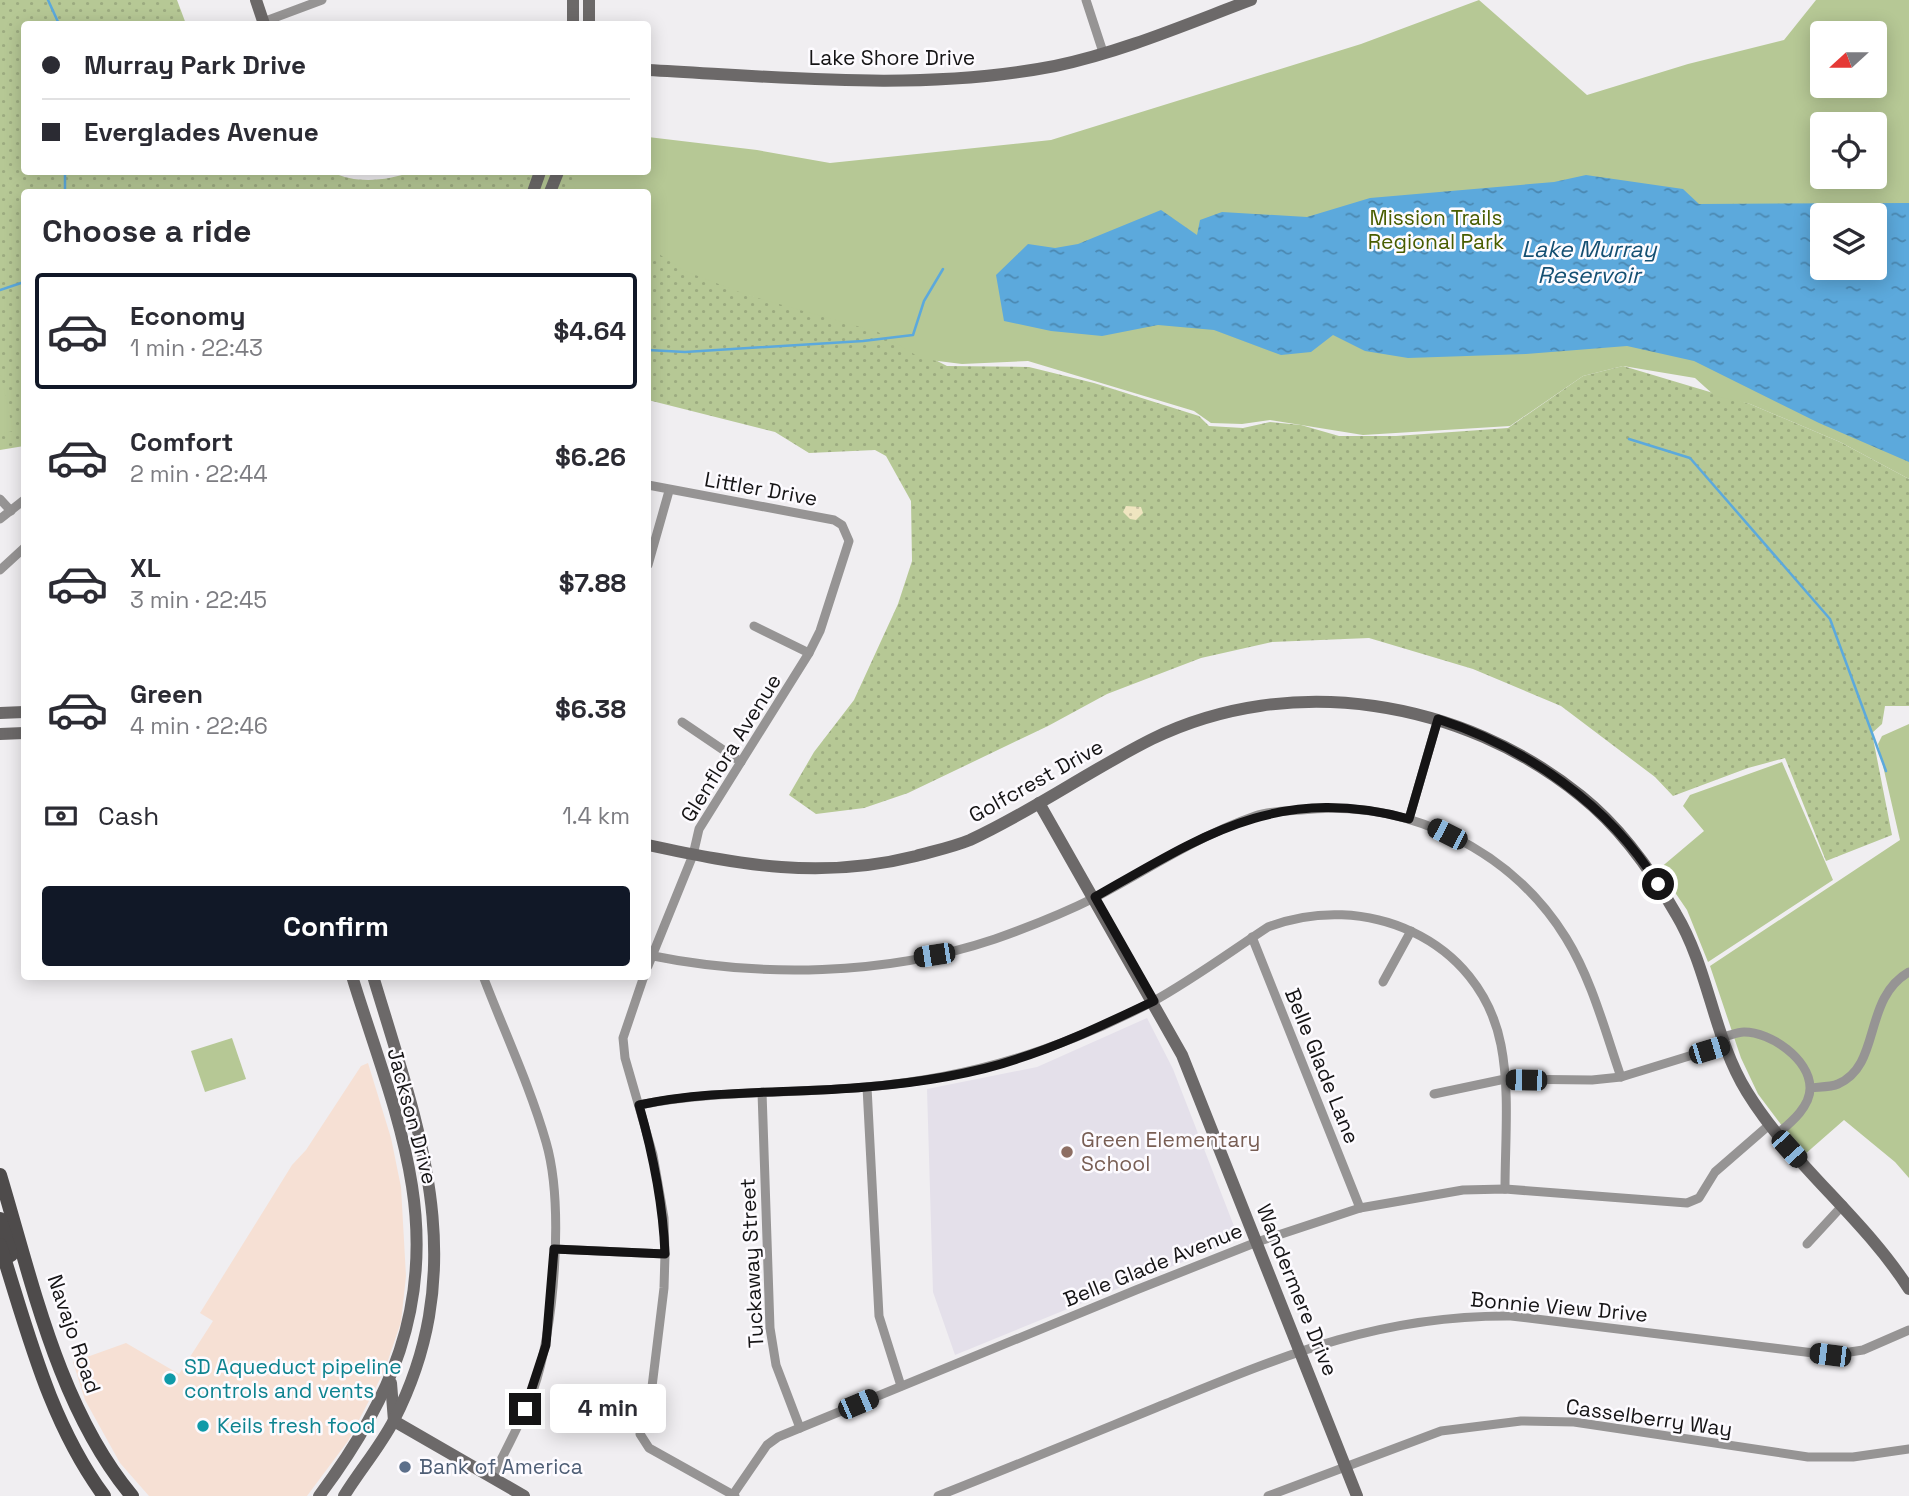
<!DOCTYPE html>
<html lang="en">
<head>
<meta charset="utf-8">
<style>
	body { margin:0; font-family:"Space Grotesk",sans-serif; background:#f2f2f3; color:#2b2b33; height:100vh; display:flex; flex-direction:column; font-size:26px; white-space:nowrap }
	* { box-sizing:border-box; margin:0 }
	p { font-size:23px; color:#7c7c81 }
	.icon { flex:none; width:38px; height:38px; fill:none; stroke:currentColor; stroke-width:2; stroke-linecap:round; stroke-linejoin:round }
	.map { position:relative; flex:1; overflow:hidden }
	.sheet { position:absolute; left:21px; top:189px; width:630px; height:791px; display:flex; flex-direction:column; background:#fff; border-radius:7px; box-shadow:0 4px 18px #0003 }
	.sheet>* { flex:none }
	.guide { position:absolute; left:21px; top:21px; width:630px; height:154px; border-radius:7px; box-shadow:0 4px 18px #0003; display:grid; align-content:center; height:154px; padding:0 21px; background:#fff }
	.needle { width:46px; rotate:249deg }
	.fabs { position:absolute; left:1810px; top:21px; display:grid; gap:14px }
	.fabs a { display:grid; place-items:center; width:77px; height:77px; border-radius:7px; background:#fff; box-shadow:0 4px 18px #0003; font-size:35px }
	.end { position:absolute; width:32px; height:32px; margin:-16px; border:9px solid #151415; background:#fff; box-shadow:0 0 0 4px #fff }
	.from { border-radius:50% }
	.bubble { position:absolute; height:49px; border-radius:7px; background:#fff; box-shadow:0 4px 18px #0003; font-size:23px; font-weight:700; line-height:49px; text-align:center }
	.car { position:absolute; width:21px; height:42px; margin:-21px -10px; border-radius:9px; box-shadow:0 0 5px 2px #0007; background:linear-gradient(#222 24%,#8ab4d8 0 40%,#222 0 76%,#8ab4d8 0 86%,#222 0) }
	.guide b { display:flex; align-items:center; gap:24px; height:66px; font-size:26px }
	.guide b+b { border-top:2px solid #e1e1e2 }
	.guide i { width:18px; height:18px; background:#2b2b33 }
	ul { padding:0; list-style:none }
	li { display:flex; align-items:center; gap:21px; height:116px; margin:0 14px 10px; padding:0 7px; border:4px solid transparent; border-radius:7px }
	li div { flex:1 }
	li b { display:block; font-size:26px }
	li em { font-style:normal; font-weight:700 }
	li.on { border-color:#111827 }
	li>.icon { width:63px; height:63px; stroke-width:1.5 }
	h2 { padding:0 21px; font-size:32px; line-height:84px }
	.pay { display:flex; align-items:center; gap:18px; height:77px; padding:0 21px; font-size:26px }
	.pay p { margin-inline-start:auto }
	.primary-button { display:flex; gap:14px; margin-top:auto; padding:14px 21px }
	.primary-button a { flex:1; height:80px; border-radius:7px; background:#111827; color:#fff; font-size:28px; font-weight:700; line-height:80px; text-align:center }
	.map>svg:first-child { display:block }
	.commercial { fill:#f6e0d4 }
	.built { fill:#e4e0ea }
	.grass { fill:url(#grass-dots) }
	.sand { fill:url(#sand-dots) }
	.park { fill:#b6c895; fill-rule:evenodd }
	.water { fill:url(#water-ripples); fill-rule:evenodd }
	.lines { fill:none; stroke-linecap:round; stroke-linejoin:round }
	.stream { stroke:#5ca9dc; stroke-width:2.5 }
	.street { stroke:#969494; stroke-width:9 }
	.secondary { stroke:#6c6969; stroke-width:12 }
	.primary { stroke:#4e4b4b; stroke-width:14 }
	.route { stroke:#151415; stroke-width:9 }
	.education-dot { fill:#8d6e63; stroke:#fdfbff; stroke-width:2.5 }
	.culture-dot { fill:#0f9aa8; stroke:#fdfbff; stroke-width:2.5 }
	.service-dot { fill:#5c6f8a; stroke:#fdfbff; stroke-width:2.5 }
	.labels { text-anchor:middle; stroke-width:5; stroke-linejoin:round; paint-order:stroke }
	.street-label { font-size:21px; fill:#151415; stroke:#fdfbff }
	.park-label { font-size:21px; fill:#485d00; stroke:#fdfbff }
	.education-label { font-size:21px; fill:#785e54; stroke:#fdfbff; text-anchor:start }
	.culture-label { font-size:21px; fill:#0d838f; stroke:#fdfbff; text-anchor:start }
	.service-label { font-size:21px; fill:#4e5e75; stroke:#fdfbff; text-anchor:start }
	.water-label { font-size:23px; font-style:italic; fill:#144f72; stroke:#fdfbff }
</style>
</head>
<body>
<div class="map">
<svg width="1909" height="1496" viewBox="0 0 1909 1496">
	<defs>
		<pattern id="grass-dots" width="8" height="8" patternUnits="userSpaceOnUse" patternTransform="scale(1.75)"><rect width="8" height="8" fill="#b6c895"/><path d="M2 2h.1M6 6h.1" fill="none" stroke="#9cab80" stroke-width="1.8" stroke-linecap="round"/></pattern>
		<pattern id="sand-dots" width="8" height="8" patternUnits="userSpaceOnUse" patternTransform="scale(1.75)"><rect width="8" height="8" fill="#efe5c0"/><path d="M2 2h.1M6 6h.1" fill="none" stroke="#ccc4a4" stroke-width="1.8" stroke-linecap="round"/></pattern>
		<pattern id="water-ripples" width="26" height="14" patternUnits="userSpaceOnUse" patternTransform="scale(1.75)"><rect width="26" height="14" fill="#5ca9dc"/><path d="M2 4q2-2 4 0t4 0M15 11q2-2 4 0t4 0" fill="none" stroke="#4b88b1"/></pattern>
	</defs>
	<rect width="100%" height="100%" fill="#f0eef1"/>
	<polygon class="commercial" points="368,1063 391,1138 401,1187 406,1276 401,1322 385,1369 372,1395 348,1441 307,1496 149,1496 120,1463 85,1400 73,1362 126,1343 179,1374 213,1321 200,1313 292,1165 306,1150 361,1066"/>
	<polygon class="built" points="1147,1018 1173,1069 1239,1239 955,1355 933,1292 927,1089 1037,1067"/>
	<g class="grass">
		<path d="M 0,0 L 177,0 L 186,24 L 24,24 L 24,172 L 332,172 C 355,184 387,181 411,172 L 576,172 L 603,192 L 24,192 L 24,446 L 0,450 Z"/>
		<polygon points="648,223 749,295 863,323 947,366 1029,367 1094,383 1199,416 1209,426 1243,428 1270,422 1301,425 1339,436 1396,436 1508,428 1583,376 1623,366 1750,404 1840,442 1909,479 1909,706 1885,706 1882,724 1872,733 1892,835 1826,861 1785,758 1748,768 1673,796 1655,777 1561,706 1473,669 1369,638 1272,642 1201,658 1107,694 1048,726 908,793 864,808 816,814 789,795 814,752 854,700 898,604 912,561 911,501 886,456 875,450 809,453 775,432 648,400"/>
	</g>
	<polygon class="sand" points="1126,506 1141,507 1143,513 1136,520 1130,519 1123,512"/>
	<g class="park">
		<path d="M 1479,0 L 1587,95 L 1688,64 L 1784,40 L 1816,0 L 1909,0 L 1909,479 L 1840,442 L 1750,404 L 1715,396 L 1695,378 L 1623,366 L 1583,376 L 1510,426 L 1363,435 L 1270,420 L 1242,424 L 1211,423 L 1194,411 L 1028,361 L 962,364 L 922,359 L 878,332 L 747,295 L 685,271 L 648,247 L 648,192 L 577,192 L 572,182 L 574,172 L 648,172 L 648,137 L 757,150 L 830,163 L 1051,140 L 1361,44 ZM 1822,33 L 1874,33 L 1874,86 L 1822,86 ZM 1822,124 L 1874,124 L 1874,177 L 1822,177 ZM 1822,215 L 1874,215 L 1874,268 L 1822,268 Z"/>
		<polygon points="0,371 13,431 0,434"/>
		<polygon points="1909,724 1909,1178 1895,1162 1844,1120 1804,1155 1758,1094 1741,1058 1710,966 1900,840 1878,744 1882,736"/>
		<polygon points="1782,762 1833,880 1708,962 1687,910 1659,869 1704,831 1683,806 1690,795"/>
		<polygon points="232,1038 246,1079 205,1092 191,1051"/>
	</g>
	<path class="water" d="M 1586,175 L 1683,189 L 1699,204 L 1909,203 L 1909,462 L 1819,423 L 1694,361 L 1627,346 L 1526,354 L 1408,358 L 1365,351 L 1333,335 L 1311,352 L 1281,355 L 1214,330 L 1158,325 L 1102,336 L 1051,331 L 1004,321 L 996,275 L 1028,244 L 1055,248 L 1078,244 L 1161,210 L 1197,235 L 1200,220 L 1222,212 L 1307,217 L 1370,198 L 1554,182 ZM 1822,215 L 1874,215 L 1874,268 L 1822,268 Z"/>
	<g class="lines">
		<g class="stream">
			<polyline points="48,0 59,24"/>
			<polyline points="65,172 65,192"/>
			<polyline points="0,290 24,282"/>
			<polyline points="648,350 685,352 863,341 913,335 924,301 943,269"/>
			<polyline points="1629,439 1690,458 1830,619 1886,771"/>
		</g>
		<g class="street">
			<polyline points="1086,0 1103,52"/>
			<polyline points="263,22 322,0"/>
			<polyline points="648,485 834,520 842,525 849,541 820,631 809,653 699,829 693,855 648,966"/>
			<polyline points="0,499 11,511"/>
			<polyline points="0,519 24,500"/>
			<polyline points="648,565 669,491"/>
			<polyline points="0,570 24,548"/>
			<polyline points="754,626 809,653"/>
			<polyline points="682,722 741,762"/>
			<polyline points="1409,819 1438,719"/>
			<polyline points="1252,937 1360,1208"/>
			<path d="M 648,955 C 760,978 885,976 995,939 C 1029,927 1064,913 1096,897 C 1149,869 1198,836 1255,816 C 1269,811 1286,811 1301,810 C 1405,798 1510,848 1566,938 C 1592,980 1605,1031 1621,1077"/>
			<path d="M 483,976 C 504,1031 530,1086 546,1142 C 564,1204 555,1330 533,1391 C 522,1421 506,1449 492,1478"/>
			<polyline points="644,976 623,1038 625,1058 653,1155 664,1218 665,1254 664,1288 651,1395 640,1434 649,1448 735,1496"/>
			<polyline points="1383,982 1411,931"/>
			<path d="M 1723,1037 C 1729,1036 1737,1032 1744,1032 C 1771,1032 1809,1059 1810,1087 C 1811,1107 1789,1124 1776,1135"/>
			<polyline points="867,1087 879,1316 901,1386"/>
			<path d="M 1811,1088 C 1819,1087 1831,1087 1838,1084 C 1882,1065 1862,999 1909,972"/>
			<polyline points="762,1092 770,1328 776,1365 800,1428"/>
			<polyline points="1434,1094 1505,1079 1592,1080 1621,1077 1725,1045"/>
			<path d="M 639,1105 C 714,1090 789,1094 865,1087 C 966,1079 1063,1049 1152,1002 C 1192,980 1230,952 1268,927 C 1364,890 1480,938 1501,1045 C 1510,1091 1505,1142 1505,1189"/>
			<polyline points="1807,1244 1843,1205"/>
			<polyline points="554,1249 665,1254"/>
			<polyline points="732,1496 767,1445 778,1437 1136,1290 1257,1242 1360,1208 1463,1190 1505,1189 1687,1203 1699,1198 1715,1172 1768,1126"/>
			<path d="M 938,1496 C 1014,1466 1089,1435 1165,1404 C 1285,1355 1379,1315 1511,1316 L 1830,1355 L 1863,1350 L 1909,1330"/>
			<polyline points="1268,1496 1441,1431 1521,1421 1574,1422 1808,1457 1853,1457 1909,1449"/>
		</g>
		<g class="secondary">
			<polyline points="256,0 264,24"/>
			<polyline points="589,0 589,24"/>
			<polyline points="573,24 573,0"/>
			<path d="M 648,70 C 783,77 921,92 1055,66 C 1122,52 1187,24 1251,0"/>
			<polyline points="533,192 540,172"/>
			<polyline points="550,192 558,172"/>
			<polyline points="0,713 24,712"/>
			<polyline points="0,734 24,733"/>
			<polyline points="1039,803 1182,1055 1357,1496"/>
			<path d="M 648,845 C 741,865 821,880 916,856 C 934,851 953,847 970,840 C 1033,811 1090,770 1152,739 C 1291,671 1463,700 1581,796 C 1621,828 1651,870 1676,914 C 1709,969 1713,1037 1747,1092 C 1792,1165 1863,1217 1909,1289"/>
			<polyline points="391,1383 394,1421 524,1496"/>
			<path d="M 319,1496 C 391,1400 431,1308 412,1186 C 401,1115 373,1045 352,976"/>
			<path d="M 344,1496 C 360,1470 380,1447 394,1420 C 473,1265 419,1129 373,976"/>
		</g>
		<g class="primary">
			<path d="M 0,1175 C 32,1281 59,1409 132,1496"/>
			<polyline points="0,1219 11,1255"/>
			<path d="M 0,1245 C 28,1332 49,1421 104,1496"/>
		</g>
	</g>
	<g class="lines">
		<path class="route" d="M 525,1409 L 546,1345 L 554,1249 L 665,1254 C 663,1203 653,1154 639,1105 C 714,1089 790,1094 866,1087 C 913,1083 973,1074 1017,1059 C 1065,1044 1109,1022 1154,1001 L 1095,897 C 1204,835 1278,784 1409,819 L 1438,719 C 1527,748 1608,804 1658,884"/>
	</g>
	<circle class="education-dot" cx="1067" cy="1152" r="7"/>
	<g class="culture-dot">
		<circle cx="170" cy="1379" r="7"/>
		<circle cx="203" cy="1426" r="7"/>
	</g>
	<circle class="service-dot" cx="405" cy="1467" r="7"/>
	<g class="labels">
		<g class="street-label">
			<text x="892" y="65">Lake Shore Drive</text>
			<text transform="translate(761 489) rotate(10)" y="7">Littler Drive</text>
			<text transform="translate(731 748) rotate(-58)" y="7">Glenflora Avenue</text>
			<text transform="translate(1036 781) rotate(-29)" y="7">Golfcrest Drive</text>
			<text transform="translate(1322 1066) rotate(68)" y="7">Belle Glade Lane</text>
			<text transform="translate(412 1116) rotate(75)" y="7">Jackson Drive</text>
			<text transform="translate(752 1263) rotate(-93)" y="7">Tuckaway Street</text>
			<text transform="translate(1153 1265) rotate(-22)" y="7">Belle Glade Avenue</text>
			<text transform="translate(1297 1290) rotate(68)" y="7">Wandermere Drive</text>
			<text transform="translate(1559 1307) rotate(5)" y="7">Bonnie View Drive</text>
			<text transform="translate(74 1334) rotate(71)" y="7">Navajo Road</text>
			<text transform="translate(1649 1418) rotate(8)" y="7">Casselberry Way</text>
		</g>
		<g class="park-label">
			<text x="1436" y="225">Mission Trails<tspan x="1436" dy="24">Regional Park</tspan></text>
		</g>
		<g class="education-label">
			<text x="1081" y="1147">Green Elementary<tspan x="1081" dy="24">School</tspan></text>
		</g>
		<g class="culture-label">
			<text x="184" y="1374">SD Aqueduct pipeline<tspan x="184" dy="24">controls and vents</tspan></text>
			<text x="217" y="1433">Keils fresh food</text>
		</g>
		<g class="service-label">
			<text x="419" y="1474">Bank of America</text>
		</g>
		<g class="water-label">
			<text x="1589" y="257">Lake Murray<tspan x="1589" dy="26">Reservoir</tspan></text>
		</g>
	</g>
</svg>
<div class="fabs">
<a><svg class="needle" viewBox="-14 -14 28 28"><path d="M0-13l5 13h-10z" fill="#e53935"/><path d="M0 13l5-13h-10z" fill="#7c7c81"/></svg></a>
<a><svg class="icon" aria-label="locate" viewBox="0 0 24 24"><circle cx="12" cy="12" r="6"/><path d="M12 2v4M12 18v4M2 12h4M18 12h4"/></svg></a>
<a><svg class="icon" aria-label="layers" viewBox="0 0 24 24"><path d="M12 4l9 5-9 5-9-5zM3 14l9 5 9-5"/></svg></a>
</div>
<i class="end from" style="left:1658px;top:884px"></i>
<i class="end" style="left:525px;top:1409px"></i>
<div class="bubble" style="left:550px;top:1384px;width:116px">4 min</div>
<i class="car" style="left:1447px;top:834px;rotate:297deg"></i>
<i class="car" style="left:934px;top:955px;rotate:261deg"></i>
<i class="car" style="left:1709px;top:1050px;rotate:73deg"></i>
<i class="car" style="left:1526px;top:1080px;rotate:271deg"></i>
<i class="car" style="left:1789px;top:1149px;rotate:138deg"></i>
<i class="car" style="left:1830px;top:1355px;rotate:277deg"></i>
<i class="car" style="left:858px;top:1404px;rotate:67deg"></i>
<div class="guide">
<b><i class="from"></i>Murray Park Drive</b>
<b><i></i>Everglades Avenue</b>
</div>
<section class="sheet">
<h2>Choose a ride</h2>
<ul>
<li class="on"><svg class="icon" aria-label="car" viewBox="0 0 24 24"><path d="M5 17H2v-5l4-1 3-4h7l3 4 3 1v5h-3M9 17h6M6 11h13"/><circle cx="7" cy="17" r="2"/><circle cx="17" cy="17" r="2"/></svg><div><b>Economy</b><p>1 min · 22:43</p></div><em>$4.64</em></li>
<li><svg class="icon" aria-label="car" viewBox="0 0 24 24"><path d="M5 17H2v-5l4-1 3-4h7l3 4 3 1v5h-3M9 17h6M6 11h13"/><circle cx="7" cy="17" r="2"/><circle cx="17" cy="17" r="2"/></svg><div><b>Comfort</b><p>2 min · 22:44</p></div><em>$6.26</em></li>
<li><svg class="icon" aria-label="car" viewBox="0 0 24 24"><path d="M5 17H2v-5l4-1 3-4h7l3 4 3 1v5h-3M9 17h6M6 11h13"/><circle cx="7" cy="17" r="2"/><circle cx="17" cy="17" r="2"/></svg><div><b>XL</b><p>3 min · 22:45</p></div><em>$7.88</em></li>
<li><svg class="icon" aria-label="car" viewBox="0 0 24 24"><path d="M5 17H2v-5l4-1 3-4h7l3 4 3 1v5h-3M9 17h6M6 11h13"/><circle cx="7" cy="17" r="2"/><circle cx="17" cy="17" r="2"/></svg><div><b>Green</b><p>4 min · 22:46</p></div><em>$6.38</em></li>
</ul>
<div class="pay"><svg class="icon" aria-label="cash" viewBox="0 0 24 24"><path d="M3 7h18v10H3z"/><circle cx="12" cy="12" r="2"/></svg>Cash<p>1.4 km</p></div>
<div class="primary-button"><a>Confirm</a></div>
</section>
</div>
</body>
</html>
